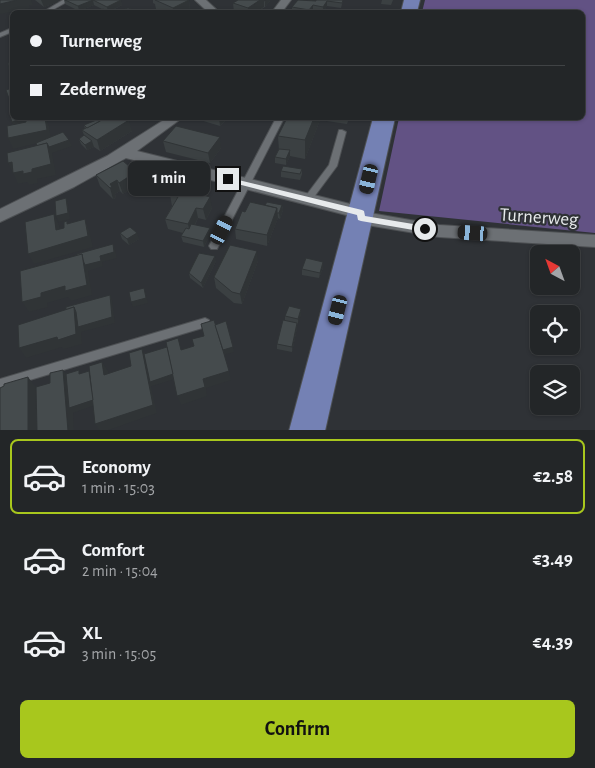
<!DOCTYPE html>
<html lang="en">
<head>
<meta charset="utf-8">
<style>
	body { margin:0; font-family:"Alegreya Sans",sans-serif; background:#2f3234; color:#f1f3f6; height:100vh; display:flex; flex-direction:column; font-size:19px; white-space:nowrap }
	* { box-sizing:border-box; margin:0 }
	p { font-size:16px; color:#a3a5a8 }
	.icon { flex:none; width:28px; height:28px; fill:none; stroke:currentColor; stroke-width:2; stroke-linecap:round; stroke-linejoin:round }
	.map { position:relative; height:430px; overflow:hidden }
	.sheet { display:flex; flex-direction:column; background:#232628; flex:1 }
	.sheet>* { flex:none }
	.top-card { position:absolute; left:10px; top:10px; width:575px; height:110px; border-radius:8px; box-shadow:0 1px 4px #0004,0 0 0 1px #404345; display:grid; align-content:center; height:110px; padding:0 20px; background:#232628 }
	.needle { width:32px; rotate:319deg }
	.tools { position:absolute; left:530px; top:245px; display:grid; gap:10px }
	.tools a { display:grid; place-items:center; width:50px; height:50px; border-radius:8px; background:#232628; box-shadow:0 1px 4px #0004,0 0 0 1px #404345; font-size:25px }
	.end { position:absolute; width:22px; height:22px; margin:-11px; border:6px solid #e7eaec; background:#111; box-shadow:0 0 0 2px #111 }
	.from { border-radius:50% }
	.bubble { position:absolute; height:35px; border-radius:8px; background:#232628; box-shadow:0 1px 4px #0004,0 0 0 1px #404345; font-size:16px; font-weight:700; line-height:35px; text-align:center }
	.car { position:absolute; width:15px; height:30px; margin:-15px -8px; border-radius:6px; box-shadow:0 0 4px 1px #0007; background:linear-gradient(#222 24%,#8ab4d8 0 40%,#222 0 76%,#8ab4d8 0 86%,#222 0) }
	.top-card b { display:flex; align-items:center; gap:18px; height:48px; font-size:19px }
	.top-card b+b { border-top:1px solid #404345 }
	.top-card i { width:12px; height:12px; background:#f1f3f6 }
	ul { padding:9px 0 0; list-style:none }
	li { display:flex; align-items:center; gap:15px; height:75px; margin:0 10px 8px; padding:0 10px; border:2px solid transparent; border-radius:8px }
	li div { flex:1 }
	li b { display:block; font-size:19px }
	li em { font-style:normal; font-weight:700 }
	li.on { border-color:#a8c71d }
	li>.icon { width:45px; height:45px; stroke-width:1.5 }
	.action { display:flex; gap:10px; margin-top:auto; padding:10px 20px }
	.action a { flex:1; height:58px; border-radius:8px; background:#a8c71d; color:#111; font-size:20px; font-weight:700; line-height:58px; text-align:center }
	.map>svg:first-child { display:block }
	.green { fill:#625284 }
	.lines { fill:none; stroke-linecap:round; stroke-linejoin:round }
	.service-casing { stroke:#4d5053; stroke-width:2 }
	.minor-casing { stroke:#4d5053; stroke-width:2 }
	.primary-casing { stroke:#4d5053; stroke-width:2 }
	.service { fill:#6c7074; fill-rule:evenodd }
	.minor { fill:#6c7074; fill-rule:evenodd }
	.primary { fill:#7481b4; fill-rule:evenodd }
	.wall { fill:#3b4042 }
	.shaded-wall { fill:#303436 }
	.building { fill:#454b4d; stroke:#303436 }
	.route { fill:#e7eaec }
	.labels { text-anchor:middle; stroke-width:4.5; stroke-linejoin:round; paint-order:stroke }
	.street-label { font-size:19px; fill:#e7eaec; stroke:#2f3236 }
</style>
</head>
<body>
<div class="map">
<svg width="595" height="431" viewBox="0 0 595 431">
	<rect width="100%" height="100%" fill="#2f3236"/>
	<polygon class="green" points="425,0 595,0 595,233 379,211 399,118 582,118 582,12 422,12"/>
	<g class="lines">
		<defs>
			<g id="service">
				<polygon points="63,0 70,0 49,12 43,12"/>
				<polygon points="12,28 12,32 0,37 0,33"/>
				<polygon points="276,118 284,118 217,249 211,249 209,246"/>
				<polygon points="339,130 342,130 346,132 337,166 311,201 305,201 304,199 305,197 329,165"/>
				<polygon points="205,318 209,320 210,323 209,326 0,389 0,379"/>
			</g>
			<g id="minor">
				<polygon points="195,0 206,0 219,12 208,12"/>
				<polygon points="281,0 291,0 282,12 272,12"/>
				<polygon points="167,118 182,118 137,151 362,207 368,209 370,213 439,225 595,235 595,247 439,237 361,224 355,222 354,217 126,158 74,187 0,222 0,209 107,156"/>
			</g>
			<g id="primary">
				<polygon points="404,0 420,0 417,12 401,12"/>
				<polygon points="373,118 395,118 325,431 289,431"/>
			</g>
		</defs>
		<use href="#service" class="service-casing"/>
		<use href="#minor" class="minor-casing"/>
		<use href="#primary" class="primary-casing"/>
		<use href="#service" class="service"/>
		<use href="#minor" class="minor"/>
		<use href="#primary" class="primary"/>
	</g>
	<g class="wall">
		<polygon points="35,0 58,0 58,2 44,7"/>
		<polygon points="64,0 120,0 122,5 109,12 97,12 106,11 94,5 79,11 65,4"/>
		<polygon points="153,0 189,0 190,10 185,12 163,12 156,9 155,4 153,3"/>
		<polygon points="343,0 341,8 327,6 323,12 313,10 311,12 292,12 292,7 316,1"/>
		<polygon points="382,0 393,0 391,5 381,4"/>
		<polygon points="270,1 265,7 256,12 234,12 233,3"/>
		<polygon points="200,118 228,118 220,126 200,120"/>
		<polygon points="287,118 349,118 347,124 320,120 305,159 290,156 286,165 275,163 275,157 279,151 278,136"/>
		<polygon points="100,121 132,131 100,151 94,147 87,150 81,144 79,139 84,135 82,130 85,129 84,125"/>
		<polygon points="163,141 221,148 210,163 166,152"/>
		<polygon points="302,169 302,174 300,180 281,177 281,171"/>
		<polygon points="167,171 169,177 164,183 148,177 147,172"/>
		<polygon points="96,175 139,183 123,194 120,191 115,194 116,198 113,199 100,186"/>
		<polygon points="170,195 208,197 212,208 206,220 198,218 195,225 211,233 204,247 183,242 181,236 183,233 168,229 165,219 172,206"/>
		<polygon points="265,205 282,205 283,210 280,219 278,218 267,246 236,239 235,229 245,212"/>
		<polygon points="120,233 139,239 129,245 122,239"/>
		<polygon points="216,261 203,288 190,278 189,273"/>
		<polygon points="258,261 242,304 234,303 216,288 214,277"/>
		<polygon points="323,262 323,268 319,278 302,275 302,269"/>
		<polygon points="301,309 301,314 297,325 297,328 292,352 277,349 277,344 285,321 285,316"/>
	</g>
	<g class="shaded-wall">
		<polygon points="17,0 31,0 33,5 29,5 30,8 0,14 0,4"/>
		<polygon points="41,0 58,0 58,2 44,7"/>
		<polygon points="93,0 94,5 79,11 78,6"/>
		<polygon points="121,0 122,5 108,12 107,7"/>
		<polygon points="189,0 190,10 185,12 173,12 173,8"/>
		<polygon points="260,0 264,0 264,7 256,12 249,12 248,8"/>
		<polygon points="266,0 270,0 270,1 265,7 265,2"/>
		<polygon points="327,1 327,6 323,12 323,7"/>
		<polygon points="313,5 313,10 311,12 309,12 309,10"/>
		<polygon points="17,118 30,118 32,121 15,128 12,122"/>
		<polygon points="40,118 53,118 54,119 47,121 49,126 51,140 13,149 8,138"/>
		<polygon points="219,118 228,118 220,126"/>
		<polygon points="314,118 320,118 320,120 305,159 305,140"/>
		<polygon points="129,120 132,131 100,151 97,140"/>
		<polygon points="220,137 221,148 210,163 208,153"/>
		<polygon points="69,140 72,146 52,153 56,175 37,179 38,183 29,185 27,182 18,184 8,163 12,162 32,169 47,143"/>
		<polygon points="92,141 94,147 87,150 85,145"/>
		<polygon points="290,150 290,156 286,165 286,159"/>
		<polygon points="167,171 169,177 164,183 162,177"/>
		<polygon points="136,172 139,183 123,194 119,183"/>
		<polygon points="117,180 120,191 115,194 116,198 113,199 110,188 110,184"/>
		<polygon points="207,188 209,199 203,195"/>
		<polygon points="210,197 212,208 206,220 203,209"/>
		<polygon points="66,198 68,204 70,219 59,222 56,216"/>
		<polygon points="282,205 283,210 280,219 279,213"/>
		<polygon points="196,208 198,218 190,234 188,224"/>
		<polygon points="277,208 278,218 267,246 267,235"/>
		<polygon points="54,214 59,225 62,241 56,230"/>
		<polygon points="85,219 89,230 93,247 34,264 28,254"/>
		<polygon points="210,228 211,233 204,247 203,241"/>
		<polygon points="137,233 139,239 129,245 127,239"/>
		<polygon points="113,244 115,250 117,258 102,262 103,266 88,271 92,295 71,301 68,297 47,303 48,307 29,312 22,302 41,293 78,261 100,256"/>
		<polygon points="257,251 258,261 242,304 240,294"/>
		<polygon points="215,256 216,261 203,288 201,283"/>
		<polygon points="323,262 323,268 319,278 320,273"/>
		<polygon points="144,288 148,303 133,307 131,302"/>
		<polygon points="110,295 112,300 115,323 81,332 82,344 64,349 62,347 26,358 19,348 57,337 74,307"/>
		<polygon points="301,309 301,314 298,325 298,319"/>
		<polygon points="297,323 297,328 292,352 292,347"/>
		<polygon points="233,347 234,352 223,355 222,350"/>
		<polygon points="142,349 146,359 174,374 175,379 152,386 151,386 157,413 106,431 100,431 95,424"/>
		<polygon points="102,362 108,371 110,384 104,375"/>
		<polygon points="63,370 70,379 95,399 98,404 73,413 74,431 68,431"/>
		<polygon points="229,371 231,380 206,388 207,396 181,405 177,396 203,379"/>
		<polygon points="28,377 43,396 45,431 28,431"/>
	</g>
	<g class="building">
		<polygon points="0,0 17,0 0,4"/>
		<polygon points="65,0 121,0 107,7 93,0 78,6"/>
		<polygon points="155,0 189,0 173,8"/>
		<polygon points="238,0 260,0 248,8 233,3"/>
		<polygon points="298,0 316,1 316,0 343,0 342,3 327,1 323,7 313,5 309,10 292,7"/>
		<polygon points="60,8 69,12 49,12"/>
		<polygon points="128,8 134,10 132,12 116,12"/>
		<polygon points="103,9 109,12 97,12"/>
		<polygon points="193,10 199,12 190,12"/>
		<polygon points="205,10 212,12 201,12"/>
		<polygon points="12,62 12,77 10,77 8,63"/>
		<polygon points="12,88 12,107 6,90"/>
		<polygon points="12,115 12,118 24,118 12,122 10,116"/>
		<polygon points="36,118 45,118 47,130 8,138 7,126 26,122 26,120"/>
		<polygon points="106,118 124,118 129,120 97,140 82,130"/>
		<polygon points="287,118 314,118 305,140 278,136"/>
		<polygon points="99,119 100,121 87,128 84,125"/>
		<polygon points="176,126 220,137 208,153 163,141"/>
		<polygon points="63,132 69,140 49,147 47,143 37,146 36,143"/>
		<polygon points="84,135 92,141 85,145 79,139"/>
		<polygon points="47,143 51,164 32,169 32,172 23,174 23,171 13,173 12,162 8,163 7,153"/>
		<polygon points="279,149 290,150 286,159 275,157"/>
		<polygon points="123,161 136,172 119,183 117,180 110,184 112,187 110,188 96,175"/>
		<polygon points="152,166 167,171 162,177 147,172"/>
		<polygon points="283,166 302,169 300,174 281,171"/>
		<polygon points="176,183 207,188 203,195 210,197 203,209 196,208 188,224 165,219 178,197 170,195"/>
		<polygon points="66,198 68,213 56,216 55,201"/>
		<polygon points="250,202 277,208 267,235 235,229 242,211 245,212"/>
		<polygon points="267,202 282,205 279,213 277,213 277,208 265,205"/>
		<polygon points="54,214 56,230 64,228 64,222 67,221 67,224 85,219 88,236 28,254 25,222"/>
		<polygon points="191,224 210,228 203,241 181,236 186,228 189,229"/>
		<polygon points="130,227 137,233 127,239 120,233"/>
		<polygon points="113,244 114,252 100,256 101,261 85,265 83,260 82,254 77,256 77,254"/>
		<polygon points="230,245 257,251 240,294 232,292 214,277"/>
		<polygon points="199,253 215,256 201,283 189,273"/>
		<polygon points="82,254 87,285 65,291 65,286 41,293 41,297 22,302 20,271"/>
		<polygon points="306,258 323,262 320,273 302,269"/>
		<polygon points="144,288 146,298 131,302 129,292"/>
		<polygon points="110,295 112,317 78,327 76,312 74,307 66,310 66,307"/>
		<polygon points="289,306 301,309 298,319 285,316"/>
		<polygon points="74,307 76,334 58,340 57,337 19,348 18,325"/>
		<polygon points="214,320 229,371 203,379 205,387 177,396 166,342 178,338 181,350 194,346 192,339 204,336 201,324"/>
		<polygon points="283,320 297,323 292,347 277,344"/>
		<polygon points="226,321 233,347 223,350 215,325"/>
		<polygon points="167,347 173,374 150,382 144,354"/>
		<polygon points="142,349 153,405 95,424 89,366 102,362 104,375 131,366 129,353"/>
		<polygon points="63,370 68,431 37,431 36,387 50,383 50,373"/>
		<polygon points="79,370 79,374 89,371 93,400 69,408 66,374"/>
		<polygon points="28,377 28,431 0,431 0,388 4,386 4,384"/>
	</g>
	<polygon class="route" points="226,177 362,210 364,211 365,216 425,226 429,229 425,232 361,221 358,220 357,215 226,181"/>
	<g class="labels">
		<g class="street-label">
			<text transform="translate(539 216) rotate(4)" y="7">Turnerweg</text>
		</g>
	</g>
</svg>
<div class="tools">
<a><svg class="needle" viewBox="-14 -14 28 28"><path d="M0-13l5 13h-10z" fill="#e53935"/><path d="M0 13l5-13h-10z" fill="#a3a5a8"/></svg></a>
<a><svg class="icon" aria-label="locate" viewBox="0 0 24 24"><circle cx="12" cy="12" r="6"/><path d="M12 2v4M12 18v4M2 12h4M18 12h4"/></svg></a>
<a><svg class="icon" aria-label="layers" viewBox="0 0 24 24"><path d="M12 4l9 5-9 5-9-5zM3 14l9 5 9-5"/></svg></a>
</div>
<i class="end from" style="left:425px;top:229px"></i>
<i class="end" style="left:228px;top:179px"></i>
<div class="bubble" style="left:128px;top:161px;width:82px">1 min</div>
<i class="car" style="left:369px;top:179px;rotate:193deg"></i>
<i class="car" style="left:222px;top:230px;rotate:27deg"></i>
<i class="car" style="left:473px;top:233px;rotate:274deg"></i>
<i class="car" style="left:338px;top:310px;rotate:194deg"></i>
<div class="top-card">
<b><i class="from"></i>Turnerweg</b>
<b><i></i>Zedernweg</b>
</div>
</div>
<section class="sheet">
<ul>
<li class="on"><svg class="icon" aria-label="car" viewBox="0 0 24 24"><path d="M5 17H2v-5l4-1 3-4h7l3 4 3 1v5h-3M9 17h6M6 11h13"/><circle cx="7" cy="17" r="2"/><circle cx="17" cy="17" r="2"/></svg><div><b>Economy</b><p>1 min · 15:03</p></div><em>€2.58</em></li>
<li><svg class="icon" aria-label="car" viewBox="0 0 24 24"><path d="M5 17H2v-5l4-1 3-4h7l3 4 3 1v5h-3M9 17h6M6 11h13"/><circle cx="7" cy="17" r="2"/><circle cx="17" cy="17" r="2"/></svg><div><b>Comfort</b><p>2 min · 15:04</p></div><em>€3.49</em></li>
<li><svg class="icon" aria-label="car" viewBox="0 0 24 24"><path d="M5 17H2v-5l4-1 3-4h7l3 4 3 1v5h-3M9 17h6M6 11h13"/><circle cx="7" cy="17" r="2"/><circle cx="17" cy="17" r="2"/></svg><div><b>XL</b><p>3 min · 15:05</p></div><em>€4.39</em></li>
</ul>
<div class="action"><a>Confirm</a></div>
</section>
</body>
</html>
